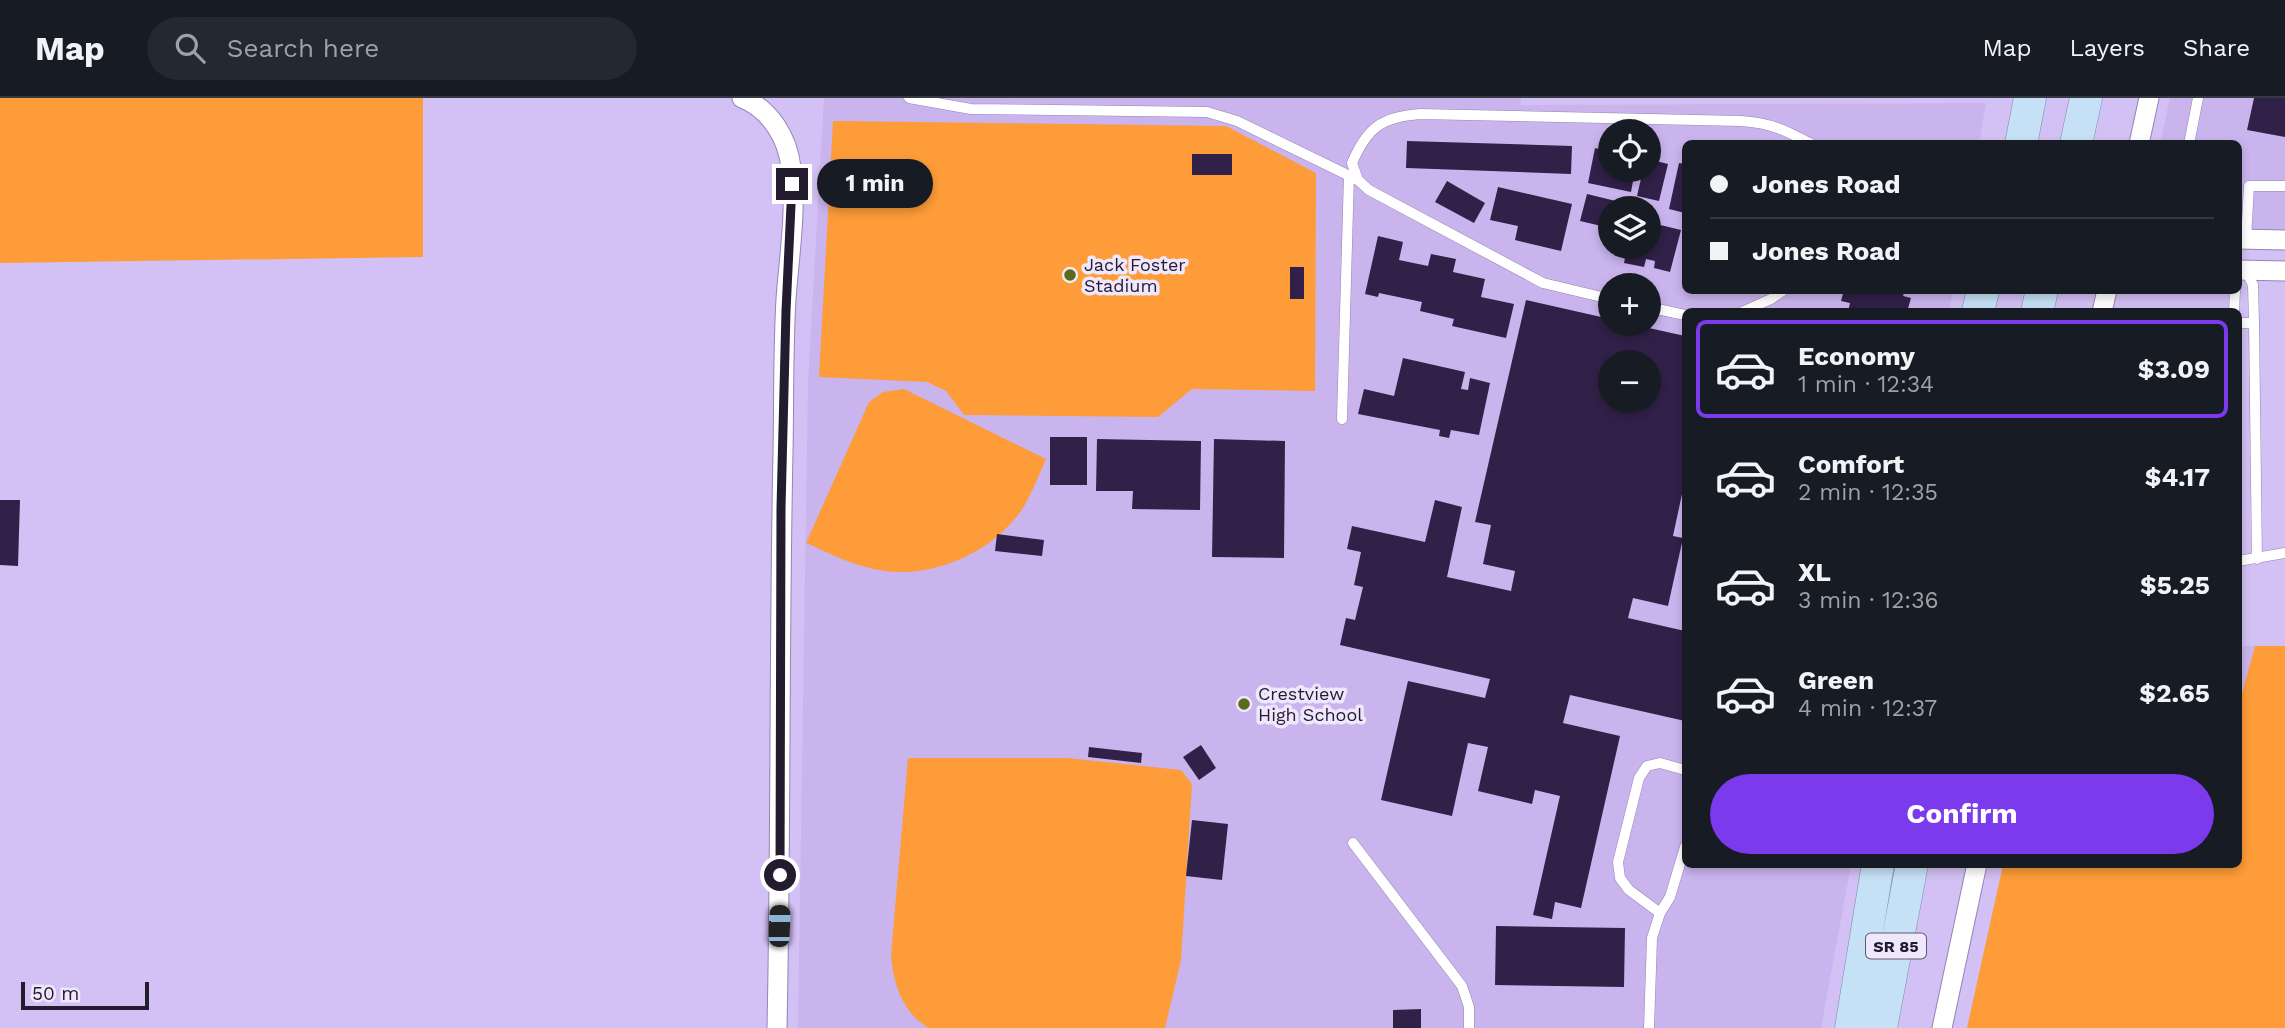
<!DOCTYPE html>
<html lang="en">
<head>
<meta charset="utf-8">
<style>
	body { margin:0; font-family:"Work Sans",sans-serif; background:#242831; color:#f1f3f6; height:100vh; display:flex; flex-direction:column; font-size:26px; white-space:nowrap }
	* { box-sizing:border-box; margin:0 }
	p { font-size:23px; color:#9ea1a6 }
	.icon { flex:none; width:38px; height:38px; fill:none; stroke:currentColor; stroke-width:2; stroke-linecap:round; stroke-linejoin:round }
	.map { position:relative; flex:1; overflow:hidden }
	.details { position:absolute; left:1682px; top:210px; width:560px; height:560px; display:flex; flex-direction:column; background:#171b24; border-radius:10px; box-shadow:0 4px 10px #0003 }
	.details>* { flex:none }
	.hud { position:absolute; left:1682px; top:42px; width:560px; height:154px; border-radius:10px; box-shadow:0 4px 10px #0003; display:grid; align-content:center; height:154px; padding:0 28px; background:#171b24 }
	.fabs { position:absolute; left:1598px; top:21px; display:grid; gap:14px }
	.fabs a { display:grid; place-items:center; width:63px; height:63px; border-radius:50%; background:#171b24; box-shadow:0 4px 10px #0003; font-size:35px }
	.scale { position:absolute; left:21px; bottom:18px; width:128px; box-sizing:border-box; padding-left:7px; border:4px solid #231b2e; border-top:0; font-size:19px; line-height:24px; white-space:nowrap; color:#231b2e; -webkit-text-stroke:5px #efe7fc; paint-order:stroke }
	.end { position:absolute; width:32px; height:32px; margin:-16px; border:9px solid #231b2e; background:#fff; box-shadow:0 0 0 4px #fff }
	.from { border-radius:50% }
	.bubble { position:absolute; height:49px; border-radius:24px; background:#171b24; box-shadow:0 4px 10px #0003; font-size:23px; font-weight:700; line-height:49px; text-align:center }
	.car { position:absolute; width:21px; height:42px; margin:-21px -10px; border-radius:9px; box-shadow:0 0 5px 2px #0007; background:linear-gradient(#222 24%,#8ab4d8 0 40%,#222 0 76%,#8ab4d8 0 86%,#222 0) }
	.hud b { display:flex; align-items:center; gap:24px; height:66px; font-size:26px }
	.hud b+b { border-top:2px solid #363941 }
	.hud i { width:18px; height:18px; background:#f1f3f6 }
	ul { padding:12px 0 0; list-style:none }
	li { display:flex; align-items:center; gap:21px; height:98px; margin:0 14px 10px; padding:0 14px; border:4px solid transparent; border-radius:10px }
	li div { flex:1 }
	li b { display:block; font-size:26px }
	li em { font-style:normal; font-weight:700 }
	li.current { border-color:#7c3aed }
	li>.icon { width:63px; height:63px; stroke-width:1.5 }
	.action { display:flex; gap:14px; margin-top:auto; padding:14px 28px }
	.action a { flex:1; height:80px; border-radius:42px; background:#7c3aed; color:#fff; font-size:28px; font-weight:700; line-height:80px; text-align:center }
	header { display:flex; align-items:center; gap:42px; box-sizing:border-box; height:98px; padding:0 35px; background:#171b24; border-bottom:2px solid #363941 }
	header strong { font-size:33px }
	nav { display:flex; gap:38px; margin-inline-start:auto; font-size:24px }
	.search { width:490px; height:63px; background:#242831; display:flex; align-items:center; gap:18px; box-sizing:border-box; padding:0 24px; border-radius:38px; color:#9ea1a6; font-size:26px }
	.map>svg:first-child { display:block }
	.built { fill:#cab4ee; fill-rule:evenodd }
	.green { fill:#fd9c38 }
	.building { fill:#312048; fill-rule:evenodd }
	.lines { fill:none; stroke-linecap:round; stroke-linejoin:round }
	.service-casing { stroke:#9683b4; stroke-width:11 }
	.minor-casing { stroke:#9683b4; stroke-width:21 }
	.primary-casing { stroke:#748eab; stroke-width:33 }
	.service { stroke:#fff; stroke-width:10 }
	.minor { stroke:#fff; stroke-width:19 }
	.primary { stroke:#c6e0f5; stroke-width:32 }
	.route { stroke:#231b2e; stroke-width:9 }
	.poi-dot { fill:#586c19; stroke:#efe7fc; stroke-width:2.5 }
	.labels { text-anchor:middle; stroke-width:7; stroke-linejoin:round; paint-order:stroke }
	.shield { fill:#efe7fc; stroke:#60586c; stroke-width:2 }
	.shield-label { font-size:16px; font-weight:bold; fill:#231b2e }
	.poi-label { font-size:18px; fill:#231b2e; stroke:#efe7fc; text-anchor:start }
</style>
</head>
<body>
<header>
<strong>Map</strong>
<div class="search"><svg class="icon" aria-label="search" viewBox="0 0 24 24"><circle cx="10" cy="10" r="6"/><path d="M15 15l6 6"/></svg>Search here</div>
<nav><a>Map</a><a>Layers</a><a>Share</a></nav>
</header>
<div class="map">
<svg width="2285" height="930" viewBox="0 0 2285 930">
	<rect width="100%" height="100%" fill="#d3c0f4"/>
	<g class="built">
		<path d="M 824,0 L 1521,0 L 1521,7 L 1986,5 L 1979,45 L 1685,46 L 1685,192 L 1953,193 L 1949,213 L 1685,214 L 1685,766 L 1851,767 L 1821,930 L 798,930 L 808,284 ZM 1610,33 L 1648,33 L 1648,72 L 1610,72 ZM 1610,110 L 1648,110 L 1648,149 L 1610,149 ZM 1610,187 L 1648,187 L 1648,226 L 1610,226 ZM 1610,264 L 1648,264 L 1648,303 L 1610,303 Z"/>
		<polygon points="2170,0 2285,0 2285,132 2238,131 2238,46 2160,46"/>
		<polygon points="2238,548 2255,548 2238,610"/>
	</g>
	<g class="green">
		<polygon points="0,0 423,0 423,159 0,165"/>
		<polygon points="833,23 1226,28 1316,75 1315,293 1192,291 1158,319 964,317 946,293 927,284 819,279"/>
		<path d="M 904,291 L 1046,361 C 1039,377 1032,395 1023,410 C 991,458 922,486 866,469 C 845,464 825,453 806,445 L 869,304 L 883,294 Z"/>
		<polygon points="2255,548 2285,548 2285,930 1967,930 2003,767 2238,766 2238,610"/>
		<path d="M 908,660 L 1067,660 L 1181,672 L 1192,686 L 1181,862 L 1165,930 L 929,930 C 903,916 893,885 891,857 Z"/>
	</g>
	<g class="building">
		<polygon points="2254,0 2285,0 2285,39 2247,32"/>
		<polygon points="1407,43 1572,48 1571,76 1406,70"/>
		<polygon points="1595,50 1610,54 1610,72 1635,72 1631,94 1588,85"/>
		<rect x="1192" y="56" width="40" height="21"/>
		<polygon points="1648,61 1668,66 1659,103 1637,98 1643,72 1648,72"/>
		<polygon points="1679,65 1685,66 1685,115 1669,111"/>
		<polygon points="1447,83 1485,105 1474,125 1435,104"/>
		<polygon points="1498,89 1572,106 1561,153 1515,142 1518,128 1490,122"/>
		<polygon points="1587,96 1628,106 1627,110 1610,110 1610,130 1580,123"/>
		<polygon points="1648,124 1681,132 1670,174 1654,170 1655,163 1646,161 1644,169 1624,165 1627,149 1648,149"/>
		<polygon points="1378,138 1403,144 1399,162 1428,168 1431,156 1456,161 1453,174 1485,181 1481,199 1514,206 1506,240 1452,228 1454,221 1420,213 1422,204 1379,195 1378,199 1365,196"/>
		<rect x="1290" y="169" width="14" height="32"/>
		<polygon points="1844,192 1905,192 1903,198 1911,200 1907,214 1848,214 1850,205 1841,203"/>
		<path d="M 1526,202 L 1610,221 L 1610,226 L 1631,226 L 1685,238 L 1685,382 L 1673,438 L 1683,440 L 1668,508 L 1633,500 L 1628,520 L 1685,533 L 1685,623 L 1570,597 L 1563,625 L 1620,638 L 1581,810 L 1555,804 L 1552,821 L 1533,817 L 1560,698 L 1535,692 L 1532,706 L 1478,693 L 1488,649 L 1468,645 L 1452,718 L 1381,702 L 1408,583 L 1485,600 L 1490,581 L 1340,547 L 1346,520 L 1355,522 L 1363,489 L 1354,487 L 1361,454 L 1347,451 L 1352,428 L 1425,444 L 1435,402 L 1462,409 L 1447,479 L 1511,493 L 1515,473 L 1483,466 L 1491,427 L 1475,424 ZM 1610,264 L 1648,264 L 1648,303 L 1610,303 Z"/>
		<polygon points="1403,260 1465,274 1461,291 1468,292 1470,280 1490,285 1479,337 1451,332 1449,340 1439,338 1440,332 1358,316 1364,291 1394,298"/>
		<rect x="1050" y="339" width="37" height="48"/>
		<polygon points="1097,341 1201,343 1200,412 1132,411 1133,393 1096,393"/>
		<polygon points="1214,341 1285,343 1284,460 1212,459"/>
		<polygon points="0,402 20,402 18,468 0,467"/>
		<polygon points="997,436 1044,442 1042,458 995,453"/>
		<polygon points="1201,647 1216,670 1199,682 1183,659"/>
		<polygon points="1089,649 1142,655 1141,665 1088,659"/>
		<polygon points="1192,722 1228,726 1222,782 1186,778"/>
		<polygon points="1496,828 1625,830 1624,889 1495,887"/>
		<polygon points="1421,911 1421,930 1393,930 1393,912"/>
	</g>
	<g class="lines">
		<defs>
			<g id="service">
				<polyline points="909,0 971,11 1207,14 1237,23 1358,82"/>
				<polyline points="2189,46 2198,0"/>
				<polyline points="2246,141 2249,88 2285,88"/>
				<polyline points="2246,173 2253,187 2254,225 2257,461"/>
				<path d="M 1610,201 L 1543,185 L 1369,92 L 1358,82 L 1352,65 C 1367,30 1381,19 1420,16 L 1741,23 C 1771,25 1785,32 1811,46"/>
				<polyline points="1648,209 1685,217"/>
				<polyline points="1742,214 1771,201 1784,192"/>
				<polyline points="2234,214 2235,192"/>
				<polyline points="2238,225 2254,225"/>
				<polyline points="1342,321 1349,77"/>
				<polyline points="2238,463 2285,455"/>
				<polyline points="1353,745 1462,888 1469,909 1469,930"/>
				<polyline points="1660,815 1629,792 1620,780 1618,764 1639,680 1647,668 1660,665 1685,672"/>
				<polyline points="1649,930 1652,840 1660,815 1670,799 1685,749"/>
			</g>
			<g id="minor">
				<path d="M 742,0 C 770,11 788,40 791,70 C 797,111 789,159 786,201 C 783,252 784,303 783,354 C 779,546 781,738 777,930"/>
				<polyline points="2139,46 2149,0"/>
				<polyline points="2238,141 2285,142"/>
				<polyline points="2238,172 2285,173"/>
				<polyline points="2102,214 2107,192"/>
				<polyline points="1942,930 1977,766"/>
			</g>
			<g id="primary">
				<polyline points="2021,46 2030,0"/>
				<polyline points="2076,46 2086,0"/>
				<polyline points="1978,214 1983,192"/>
				<polyline points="2037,214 2042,192"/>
				<polyline points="1851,930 1878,766"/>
				<polyline points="1881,930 1912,766"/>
			</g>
		</defs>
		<use href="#service" class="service-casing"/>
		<use href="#minor" class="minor-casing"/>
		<use href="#primary" class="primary-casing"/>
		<use href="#service" class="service"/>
		<use href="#minor" class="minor"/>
		<use href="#primary" class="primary"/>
	</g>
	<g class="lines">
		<polyline class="route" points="780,777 781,410 786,213 792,86"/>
	</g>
	<g class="poi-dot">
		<circle cx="1070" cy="177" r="7"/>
		<circle cx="1244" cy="606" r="7"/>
	</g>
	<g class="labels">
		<rect class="shield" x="1866" y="835.5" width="60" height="25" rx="5"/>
		<g class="shield-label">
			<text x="1896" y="854">SR 85</text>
		</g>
		<g class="poi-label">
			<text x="1084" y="173">Jack Foster<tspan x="1084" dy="21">Stadium</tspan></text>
			<text x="1258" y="602">Crestview<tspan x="1258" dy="21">High School</tspan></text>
		</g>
	</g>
</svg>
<div class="fabs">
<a><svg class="icon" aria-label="locate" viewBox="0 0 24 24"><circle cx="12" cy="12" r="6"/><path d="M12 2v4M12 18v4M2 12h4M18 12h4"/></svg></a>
<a><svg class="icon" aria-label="layers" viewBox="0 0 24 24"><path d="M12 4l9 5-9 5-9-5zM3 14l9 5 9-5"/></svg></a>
<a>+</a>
<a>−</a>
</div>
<div class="scale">50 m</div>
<i class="end from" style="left:780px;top:777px"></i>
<i class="end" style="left:792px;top:86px"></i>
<div class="bubble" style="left:817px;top:61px;width:116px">1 min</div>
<i class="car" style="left:779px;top:828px;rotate:2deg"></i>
<div class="hud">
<b><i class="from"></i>Jones Road</b>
<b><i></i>Jones Road</b>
</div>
<section class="details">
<ul>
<li class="current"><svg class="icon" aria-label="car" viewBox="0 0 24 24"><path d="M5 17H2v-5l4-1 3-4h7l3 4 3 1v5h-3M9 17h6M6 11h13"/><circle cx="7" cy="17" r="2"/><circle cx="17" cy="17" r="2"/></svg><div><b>Economy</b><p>1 min · 12:34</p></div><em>$3.09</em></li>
<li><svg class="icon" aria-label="car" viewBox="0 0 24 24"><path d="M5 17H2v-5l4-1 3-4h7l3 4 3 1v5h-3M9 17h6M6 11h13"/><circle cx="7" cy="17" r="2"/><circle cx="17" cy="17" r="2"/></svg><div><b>Comfort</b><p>2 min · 12:35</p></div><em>$4.17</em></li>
<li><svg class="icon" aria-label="car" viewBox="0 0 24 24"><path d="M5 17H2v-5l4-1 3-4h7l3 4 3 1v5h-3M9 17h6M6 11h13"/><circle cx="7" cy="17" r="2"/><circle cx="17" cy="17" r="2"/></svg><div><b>XL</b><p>3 min · 12:36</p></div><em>$5.25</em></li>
<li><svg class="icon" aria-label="car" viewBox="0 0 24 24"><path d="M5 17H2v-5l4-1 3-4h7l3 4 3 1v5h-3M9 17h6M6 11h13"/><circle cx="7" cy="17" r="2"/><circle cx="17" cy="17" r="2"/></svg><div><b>Green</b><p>4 min · 12:37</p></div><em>$2.65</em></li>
</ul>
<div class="action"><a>Confirm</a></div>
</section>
</div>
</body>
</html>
